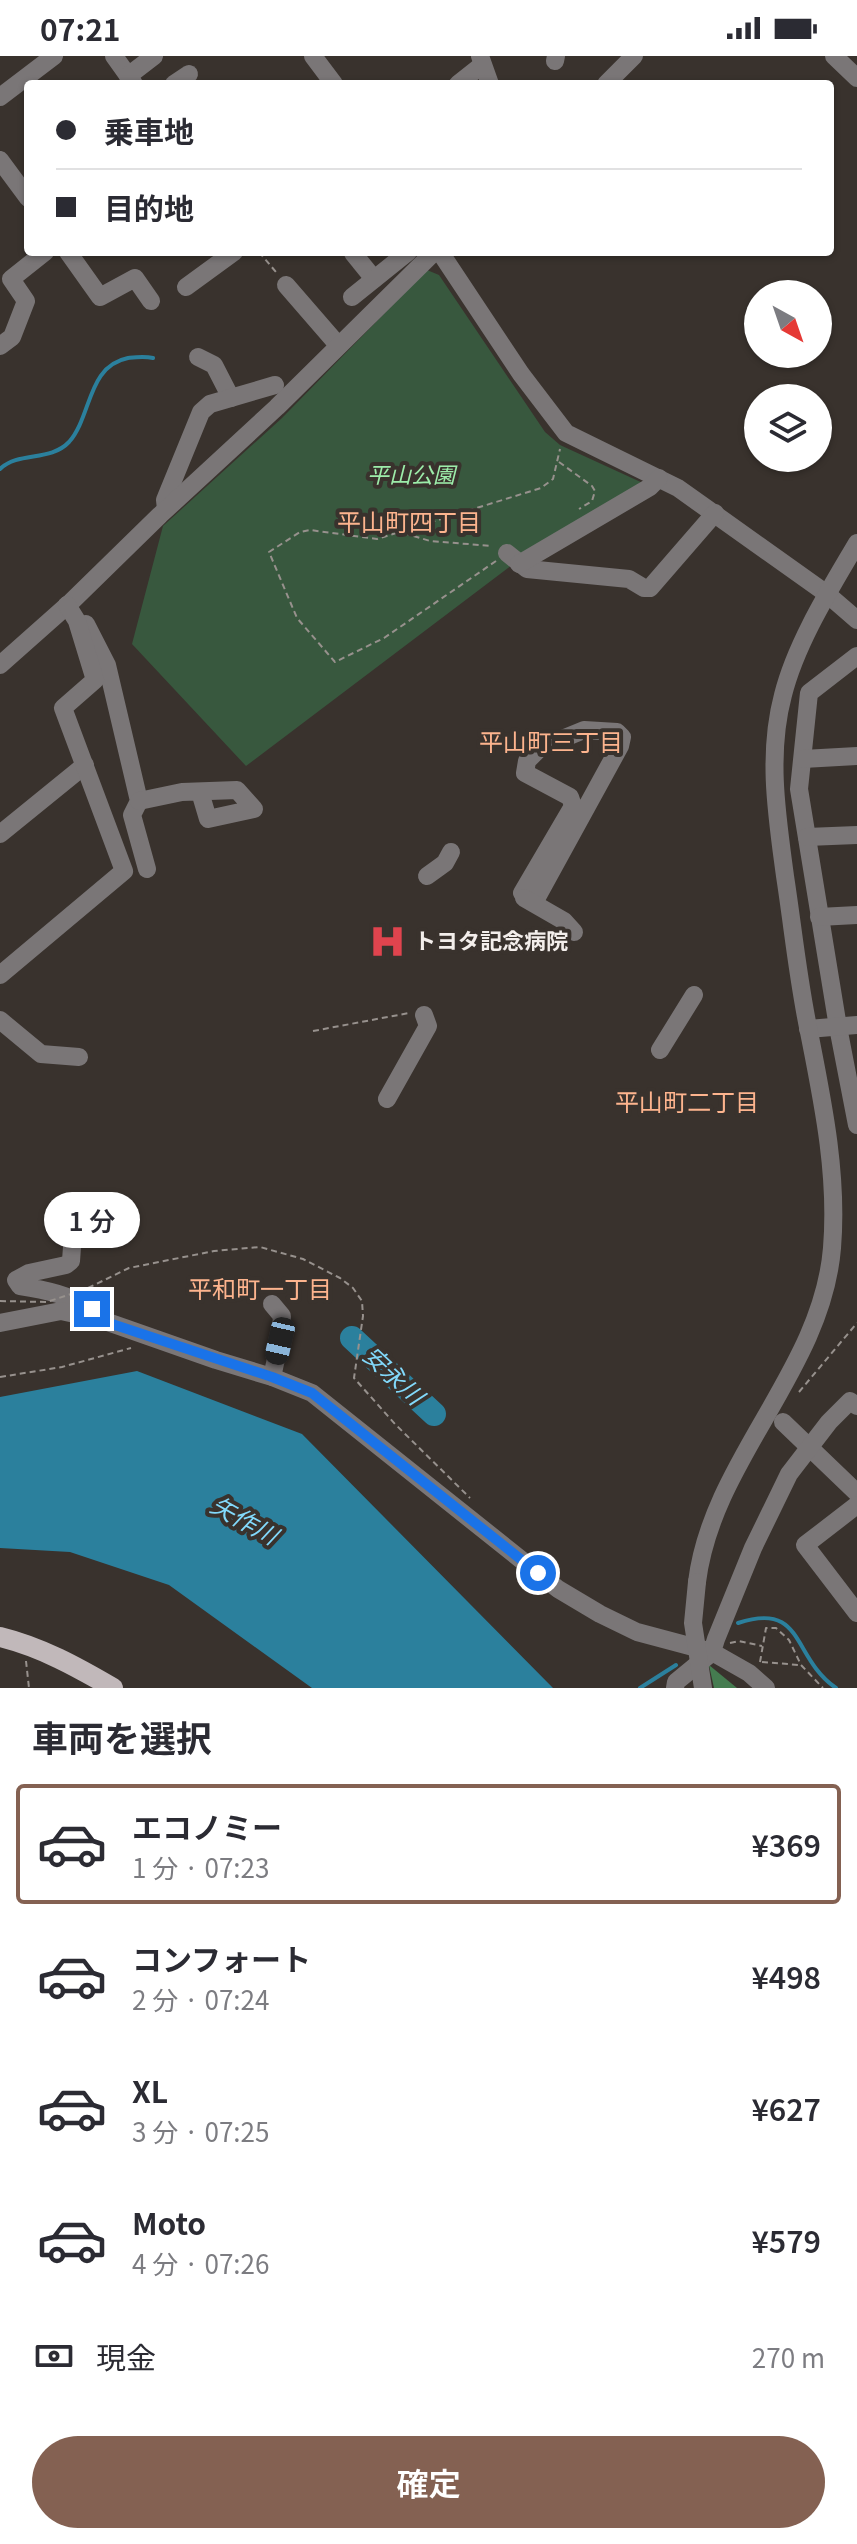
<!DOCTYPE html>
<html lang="ja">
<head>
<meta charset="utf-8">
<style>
	body { margin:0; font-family:Georgia,"Noto Sans JP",serif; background:#f2f2f3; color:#2b2b33; height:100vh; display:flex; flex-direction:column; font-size:30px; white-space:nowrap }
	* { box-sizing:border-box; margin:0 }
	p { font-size:26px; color:#7c7c81 }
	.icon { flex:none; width:44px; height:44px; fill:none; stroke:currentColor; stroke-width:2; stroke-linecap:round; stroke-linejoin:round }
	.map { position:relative; height:1632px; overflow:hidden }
	.details { display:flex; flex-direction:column; background:#fff; flex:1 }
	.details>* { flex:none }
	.top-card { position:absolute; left:24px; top:24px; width:810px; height:176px; border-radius:8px; box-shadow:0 2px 6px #0004; display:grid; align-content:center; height:176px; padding:0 32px; background:#fff }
	.needle { width:52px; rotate:140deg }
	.tools { position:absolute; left:744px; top:224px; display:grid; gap:16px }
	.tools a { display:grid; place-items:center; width:88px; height:88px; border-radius:50%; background:#fff; box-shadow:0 2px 6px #0004; font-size:40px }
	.end { position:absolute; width:36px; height:36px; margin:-18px; border:10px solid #1a73e8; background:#fff; box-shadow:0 0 0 4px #fff }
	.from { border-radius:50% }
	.bubble { position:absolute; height:56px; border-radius:28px; background:#fff; box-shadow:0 2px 6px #0004; font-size:26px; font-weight:600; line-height:56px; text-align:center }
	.car { position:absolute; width:24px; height:48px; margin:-24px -12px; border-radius:10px; box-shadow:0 0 6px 2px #0007; background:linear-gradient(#222 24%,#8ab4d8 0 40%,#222 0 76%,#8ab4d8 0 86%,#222 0) }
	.top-card b { display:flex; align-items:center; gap:28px; height:76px; font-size:30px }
	.top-card b+b { border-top:2px solid #e1e1e2 }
	.top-card i { width:20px; height:20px; background:#2b2b33 }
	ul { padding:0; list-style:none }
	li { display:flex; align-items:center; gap:24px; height:120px; margin:0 16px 12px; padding:0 16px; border:4px solid transparent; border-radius:8px }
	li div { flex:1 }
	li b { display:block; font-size:30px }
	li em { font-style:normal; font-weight:600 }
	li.current { border-color:#846152 }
	li>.icon { width:72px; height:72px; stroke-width:1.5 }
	h2 { padding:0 32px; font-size:36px; line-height:96px }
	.pay { display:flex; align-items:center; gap:20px; height:88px; padding:0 32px; font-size:30px }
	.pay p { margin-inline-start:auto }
	.button { display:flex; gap:16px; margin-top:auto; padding:16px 32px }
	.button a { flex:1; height:92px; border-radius:48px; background:#846152; color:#fff; font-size:32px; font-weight:600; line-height:92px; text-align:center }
	.status { display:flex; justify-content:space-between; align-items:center; height:56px; padding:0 40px; background:#fff; direction:ltr }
	.status svg { height:22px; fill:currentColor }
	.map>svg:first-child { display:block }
	.green { fill:#38583e }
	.forest { fill:#457c50 }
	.water { fill:#2b809d }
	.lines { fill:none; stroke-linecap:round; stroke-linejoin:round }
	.stream { stroke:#2b809d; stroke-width:4 }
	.river { stroke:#2b809d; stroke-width:24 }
	.path { stroke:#97918d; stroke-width:2; stroke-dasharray:6 4; stroke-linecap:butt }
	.minor { stroke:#7a7677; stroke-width:18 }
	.major { stroke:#c1b8ba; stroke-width:20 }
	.path-bridge { stroke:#97918d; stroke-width:2; stroke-dasharray:6 4; stroke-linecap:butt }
	.minor-bridge { stroke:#7a7677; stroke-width:18 }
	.route { stroke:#1a73e8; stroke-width:10 }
	.labels { text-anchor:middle; stroke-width:8; stroke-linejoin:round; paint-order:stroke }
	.park-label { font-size:22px; font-style:italic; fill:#9dedaa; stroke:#39322d }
	.poi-label { font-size:22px; font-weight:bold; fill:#f3eeeb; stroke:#39322d; text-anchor:start }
	.neighbourhood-label { font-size:24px; fill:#fdb48e; stroke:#39322d }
	.water-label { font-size:24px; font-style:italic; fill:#82d9fb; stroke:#39322d }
</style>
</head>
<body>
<div class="status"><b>07:21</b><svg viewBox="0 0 49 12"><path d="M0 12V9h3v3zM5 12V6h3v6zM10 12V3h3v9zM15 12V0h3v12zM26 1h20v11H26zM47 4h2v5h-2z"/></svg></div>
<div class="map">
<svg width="857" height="1632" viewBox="0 0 857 1632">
	<rect width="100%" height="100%" fill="#39322d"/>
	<polygon class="green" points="427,214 439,219 545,376 560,389 645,428 520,503 246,710 132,588 163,470 282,362"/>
	<polygon class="forest" points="709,1609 737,1632 714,1632"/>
	<polygon class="water" points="137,1315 302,1378 553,1632 312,1632 169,1529 70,1496 0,1492 0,1341"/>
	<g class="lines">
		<g class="stream">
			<path d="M 0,413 C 19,395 50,406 69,386 C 92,360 87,310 128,302 C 137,301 144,300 153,302"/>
			<path d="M 738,1567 C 805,1545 791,1601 836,1632"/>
			<polyline points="640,1632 676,1609"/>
		</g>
		<polyline class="river" points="352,1282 434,1358"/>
		<g class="path">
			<polyline points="259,196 276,216"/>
			<polyline points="559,406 592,430 595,435 592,445 579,453"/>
			<polyline points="404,477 430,485 492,490"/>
			<polyline points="496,505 384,582 335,606 297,562 269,496 300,476 310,474 377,483 541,432 553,423 560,393"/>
			<polyline points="313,975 409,957"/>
			<polyline points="88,1232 129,1212 214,1195 260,1191 303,1203 340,1222 353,1232 362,1245 363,1260 354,1322 395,1368 470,1442"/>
			<polyline points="0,1321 62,1311 131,1292"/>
			<polyline points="799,1336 857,1267"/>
			<polyline points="730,1587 739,1585 762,1590"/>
			<polyline points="26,1605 29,1632"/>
			<polyline points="760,1606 766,1572 776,1572 789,1584 801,1609 823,1632"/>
			<polyline points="762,1606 799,1609"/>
		</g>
		<g class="minor">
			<polyline points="114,0 134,28"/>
			<polyline points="313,0 334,28"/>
			<polyline points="480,0 490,28"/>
			<polyline points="834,0 857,22"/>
			<polyline points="555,5 556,0"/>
			<polyline points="128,20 154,0"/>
			<polyline points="174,28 189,18"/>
			<polyline points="458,28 482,9"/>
			<polyline points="606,28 634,0"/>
			<polyline points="0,41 54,0"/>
			<polyline points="0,104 28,142"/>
			<polyline points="68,196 100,241 135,222 151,245"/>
			<polyline points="440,196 521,318 566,377 678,432 827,538 857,564"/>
			<polyline points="353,197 374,223"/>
			<polyline points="286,229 338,289"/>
			<polyline points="186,231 234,196"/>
			<polyline points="352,241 408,196"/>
			<polyline points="0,290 12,281 26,245 11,223 45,196"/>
			<polyline points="198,301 214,309 231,342"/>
			<polyline points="166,453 165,444 201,356 210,348 275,329"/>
			<polyline points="507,497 527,513 629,523 644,532 650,532 715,457"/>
			<polyline points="519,508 650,431 659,422"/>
			<polyline points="86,568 107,609 139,745 132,759 147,813"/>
			<polyline points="857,600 809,637 799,733 838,971 857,1069"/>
			<polyline points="0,609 71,546 160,459 277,351 434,196"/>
			<polyline points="803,703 857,700"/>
			<polyline points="139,745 182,736 237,734 254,753 208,763 200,736"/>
			<polyline points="0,778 85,709"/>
			<polyline points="807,781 857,779"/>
			<polyline points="427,820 445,807 451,796"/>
			<polyline points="522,837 573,750 570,741 525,717 527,705 540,692 584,674 617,676 622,681 620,690 535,845"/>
			<polyline points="524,842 564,865 574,876"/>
			<polyline points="819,861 857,859"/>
			<polyline points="0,919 124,815 63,652 95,624 77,565 67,549"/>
			<polyline points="0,964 41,998 79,1001"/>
			<polyline points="808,973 857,969"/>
			<polyline points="660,994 694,939"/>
			<polyline points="387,1043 428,970 424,959"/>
			<path d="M 72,1191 L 71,1205 L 66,1209 L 29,1217 L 16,1224 L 20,1230 C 46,1234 69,1239 92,1253 L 94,1262"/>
			<polyline points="272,1248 282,1260 280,1285 272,1321"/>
			<polyline points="0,1267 61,1255 102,1264 216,1304 272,1321 312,1337 558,1533 600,1558 637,1576 712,1596"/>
			<polyline points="783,1366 857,1437"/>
			<polyline points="857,1449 805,1489 857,1557"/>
			<path d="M 697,1526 C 712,1404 822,1315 832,1192 C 838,1119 823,1047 809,976 C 798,924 793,872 785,820 C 777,760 767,699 783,639 C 796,587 830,533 857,487"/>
			<polyline points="675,1632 676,1626 710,1598"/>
			<polyline points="766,1632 749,1617 712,1596 716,1583 753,1492 789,1418 829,1366 850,1345 857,1350"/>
		</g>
		<path class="major" d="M 0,1581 C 41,1591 77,1611 113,1632"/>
		<polyline class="path-bridge" points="0,1245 47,1246 83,1234"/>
		<polyline class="minor-bridge" points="697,1526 693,1567 703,1632"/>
	</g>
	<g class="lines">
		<polyline class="route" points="92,1253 94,1262 272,1321 312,1337 538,1517"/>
	</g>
	<defs>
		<symbol id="hospital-bare" viewBox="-9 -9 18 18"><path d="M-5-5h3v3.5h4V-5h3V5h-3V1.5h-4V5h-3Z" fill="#e0444e" stroke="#39322d" stroke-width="2.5" paint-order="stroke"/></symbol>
	</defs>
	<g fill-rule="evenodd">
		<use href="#hospital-bare" x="362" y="860" width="51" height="51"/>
	</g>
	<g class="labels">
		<g class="park-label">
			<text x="411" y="427">平山公園</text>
		</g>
		<g class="poi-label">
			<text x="414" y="893">トヨタ記念病院</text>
		</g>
		<g class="neighbourhood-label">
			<text x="409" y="475">平山町四丁目</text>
			<text x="551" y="695">平山町三丁目</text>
			<text x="687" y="1055">平山町二丁目</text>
			<text x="260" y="1242">平和町一丁目</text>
		</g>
		<g class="water-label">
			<text transform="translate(393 1320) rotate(43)" y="8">安永川</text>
			<text transform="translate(244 1465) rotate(29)" y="8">矢作川</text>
		</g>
	</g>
</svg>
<div class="tools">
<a><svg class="needle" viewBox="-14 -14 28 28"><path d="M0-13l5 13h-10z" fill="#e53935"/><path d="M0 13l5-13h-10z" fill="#7c7c81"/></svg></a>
<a><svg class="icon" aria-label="layers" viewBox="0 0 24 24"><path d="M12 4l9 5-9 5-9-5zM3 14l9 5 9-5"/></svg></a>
</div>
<i class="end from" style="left:538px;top:1517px"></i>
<i class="end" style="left:92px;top:1253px"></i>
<div class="bubble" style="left:44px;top:1136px;width:96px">1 分</div>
<i class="car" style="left:280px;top:1285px;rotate:193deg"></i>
<div class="top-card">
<b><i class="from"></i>乗車地</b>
<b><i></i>目的地</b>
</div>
</div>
<section class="details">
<h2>車両を選択</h2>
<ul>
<li class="current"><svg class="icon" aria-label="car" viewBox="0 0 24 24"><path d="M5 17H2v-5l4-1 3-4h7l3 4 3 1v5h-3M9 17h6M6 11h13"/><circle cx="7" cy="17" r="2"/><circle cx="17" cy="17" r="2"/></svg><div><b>エコノミー</b><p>1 分 · 07:23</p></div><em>¥369</em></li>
<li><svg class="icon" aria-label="car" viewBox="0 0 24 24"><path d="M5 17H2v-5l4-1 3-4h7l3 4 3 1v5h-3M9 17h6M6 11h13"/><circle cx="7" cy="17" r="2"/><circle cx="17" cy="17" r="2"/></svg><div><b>コンフォート</b><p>2 分 · 07:24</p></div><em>¥498</em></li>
<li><svg class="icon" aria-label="car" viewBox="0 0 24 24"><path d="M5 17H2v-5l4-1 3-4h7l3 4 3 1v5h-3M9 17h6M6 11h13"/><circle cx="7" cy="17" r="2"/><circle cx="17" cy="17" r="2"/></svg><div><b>XL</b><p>3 分 · 07:25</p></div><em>¥627</em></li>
<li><svg class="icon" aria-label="car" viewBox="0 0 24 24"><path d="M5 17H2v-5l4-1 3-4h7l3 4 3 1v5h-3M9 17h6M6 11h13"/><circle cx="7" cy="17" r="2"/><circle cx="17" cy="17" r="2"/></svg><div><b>Moto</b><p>4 分 · 07:26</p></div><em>¥579</em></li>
</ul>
<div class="pay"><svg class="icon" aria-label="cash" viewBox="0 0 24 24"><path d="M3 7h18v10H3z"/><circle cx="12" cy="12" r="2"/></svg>現金<p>270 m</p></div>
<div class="button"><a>確定</a></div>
</section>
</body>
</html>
